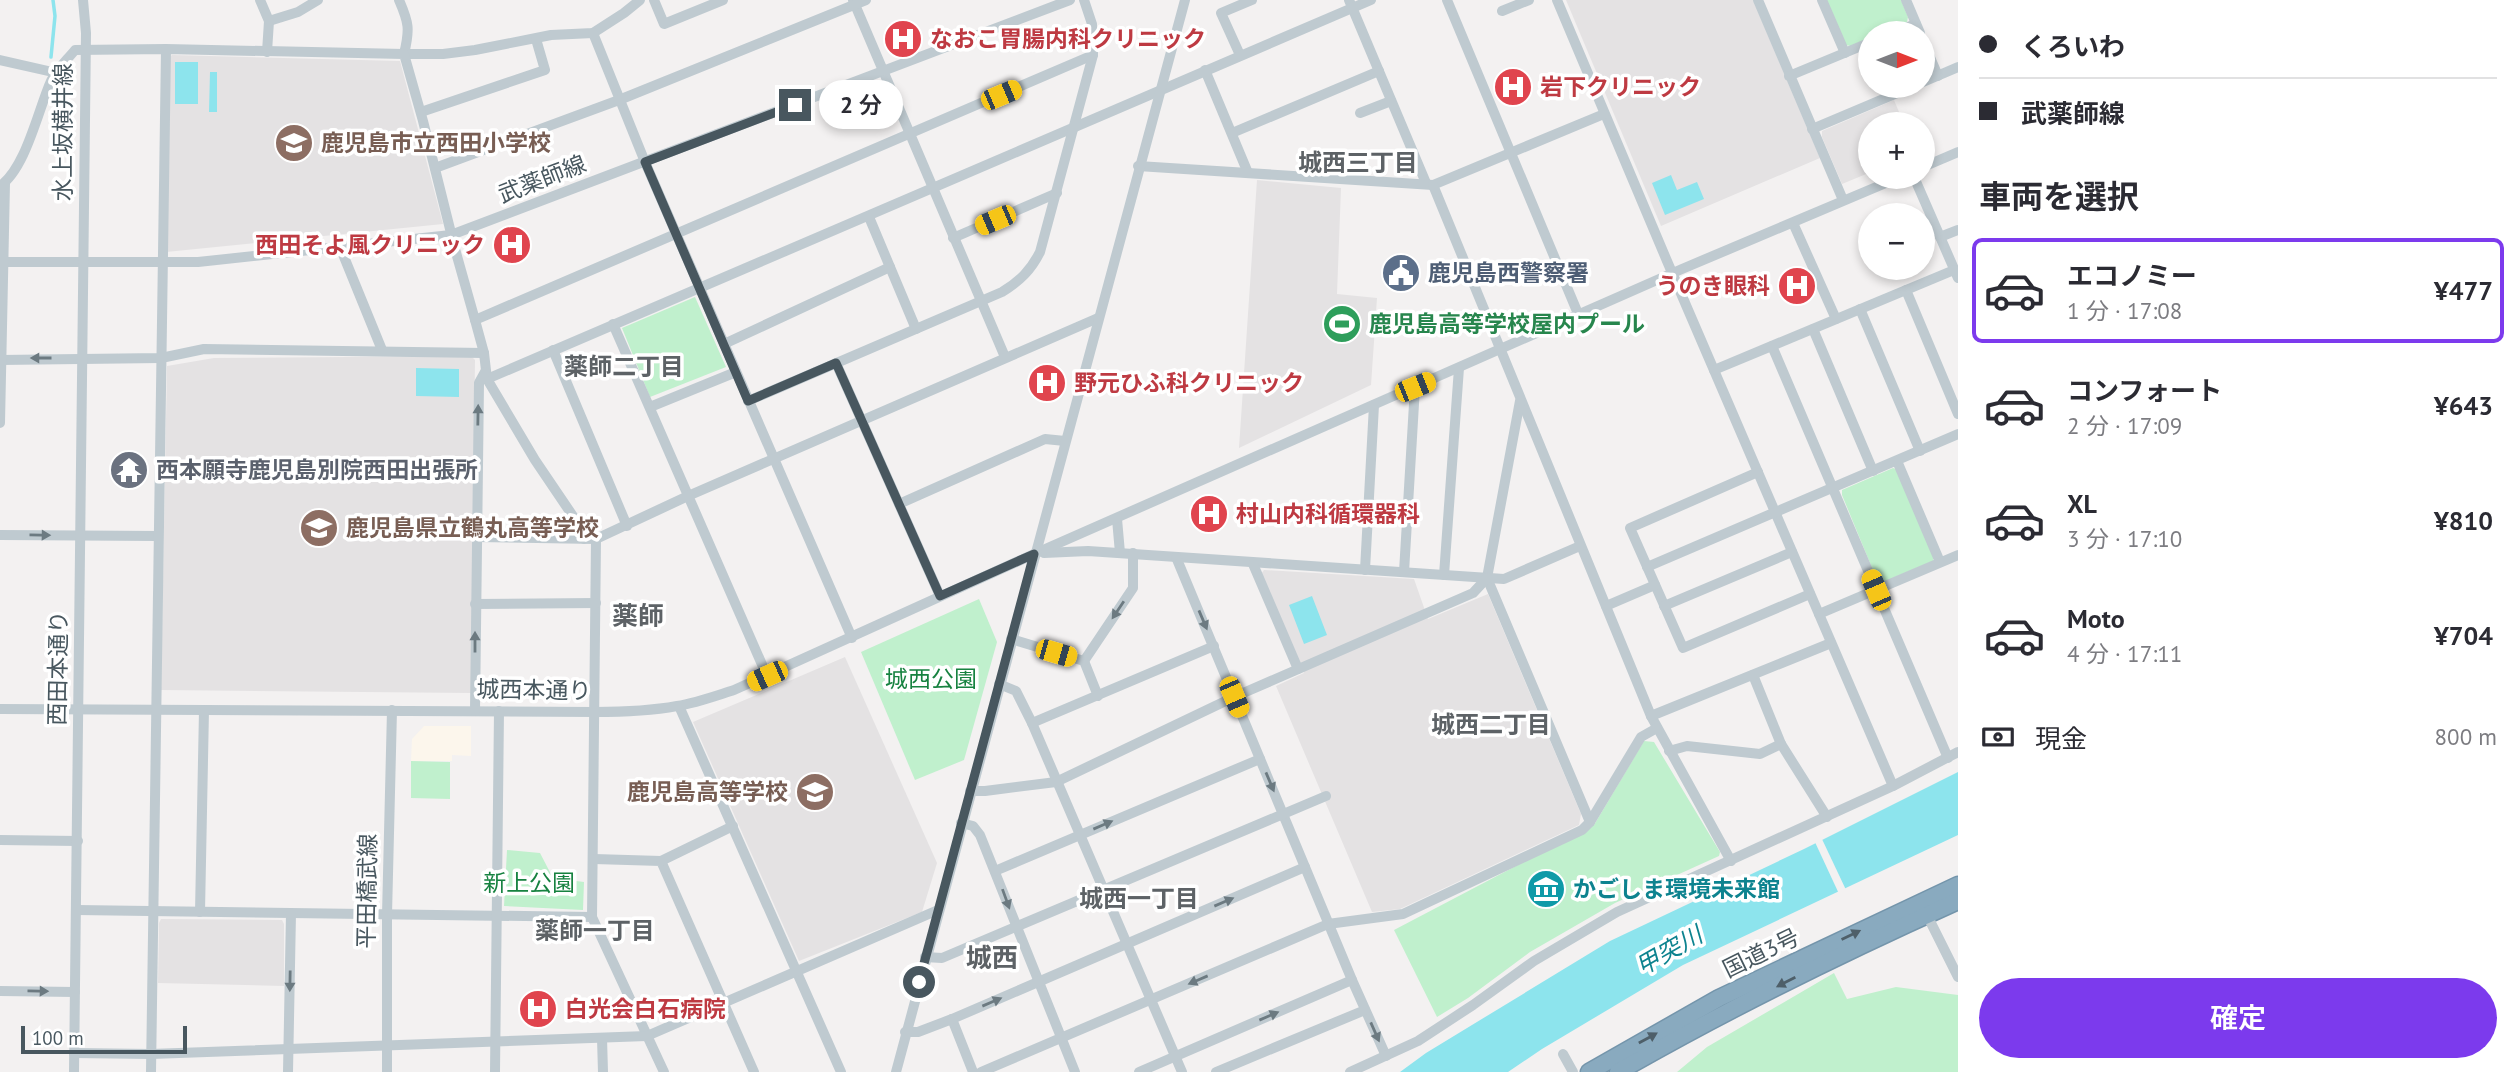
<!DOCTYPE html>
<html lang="ja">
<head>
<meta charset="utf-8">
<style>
	body { margin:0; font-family:"PT Sans","Noto Sans JP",sans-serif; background:#f2f2f3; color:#2b2b33; height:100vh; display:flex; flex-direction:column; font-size:26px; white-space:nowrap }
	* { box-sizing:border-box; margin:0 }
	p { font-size:23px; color:#7c7c81 }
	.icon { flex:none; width:38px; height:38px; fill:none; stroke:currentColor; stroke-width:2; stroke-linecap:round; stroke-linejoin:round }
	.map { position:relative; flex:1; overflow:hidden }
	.panel { display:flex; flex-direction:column; background:#fff; width:560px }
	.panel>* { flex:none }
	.guide { display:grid; align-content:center; height:154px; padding:0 21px; background:#fff }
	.needle { width:46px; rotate:90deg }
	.tools { position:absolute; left:1858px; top:21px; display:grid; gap:14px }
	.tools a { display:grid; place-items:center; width:77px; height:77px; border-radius:50%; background:#fff; box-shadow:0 4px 10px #0003; font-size:35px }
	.scale { position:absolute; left:21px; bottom:18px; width:166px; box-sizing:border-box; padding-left:7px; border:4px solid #48575f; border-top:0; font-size:19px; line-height:24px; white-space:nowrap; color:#48575f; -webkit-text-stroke:5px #fff; paint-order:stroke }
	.end { position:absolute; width:32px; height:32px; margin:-16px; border:9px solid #48575f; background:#fff; box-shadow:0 0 0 4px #fff }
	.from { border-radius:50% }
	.bubble { position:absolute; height:49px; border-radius:24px; background:#fff; box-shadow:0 4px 10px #0003; font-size:23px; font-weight:600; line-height:49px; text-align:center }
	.car { position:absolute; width:21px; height:42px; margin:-21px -10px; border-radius:9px; box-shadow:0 0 5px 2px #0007; background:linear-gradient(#f5c518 24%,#345 0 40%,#f5c518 0 76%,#345 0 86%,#f5c518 0) }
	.guide b { display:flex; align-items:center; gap:24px; height:66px; font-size:26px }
	.guide b+b { border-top:2px solid #e1e1e2 }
	.guide i { width:18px; height:18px; background:#2b2b33 }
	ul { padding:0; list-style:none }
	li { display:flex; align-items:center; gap:21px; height:105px; margin:0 14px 10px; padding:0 7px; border:4px solid transparent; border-radius:10px }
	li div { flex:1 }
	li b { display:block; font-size:26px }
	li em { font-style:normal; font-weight:600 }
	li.active { border-color:#7c3aed }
	li>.icon { width:63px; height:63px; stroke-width:1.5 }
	h2 { padding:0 21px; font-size:32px; line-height:84px }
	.pay { display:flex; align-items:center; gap:18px; height:77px; padding:0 21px; font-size:26px }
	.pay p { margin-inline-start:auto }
	.button { display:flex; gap:14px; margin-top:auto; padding:14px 21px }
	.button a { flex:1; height:80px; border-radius:42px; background:#7c3aed; color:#fff; font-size:28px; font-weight:600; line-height:80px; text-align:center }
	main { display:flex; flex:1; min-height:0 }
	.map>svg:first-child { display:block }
	.commercial { fill:#fcf6ec }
	.education { fill:#e4e2e3 }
	.green { fill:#c0f0cd }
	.water { fill:#8de4ed }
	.pier { fill:#f3f1f1 }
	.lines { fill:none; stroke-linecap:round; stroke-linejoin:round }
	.stream { stroke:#8de4ed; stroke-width:3.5 }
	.highway-casing { stroke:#7495ab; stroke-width:19 }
	.minor { stroke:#bfcad0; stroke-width:10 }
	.highway { stroke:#89aabf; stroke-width:16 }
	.oneway { fill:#6c7a81 }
	.oneway2 { fill:#4e5f69 }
	.route { stroke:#48575f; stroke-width:9 }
	.labels { text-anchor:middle; stroke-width:7; stroke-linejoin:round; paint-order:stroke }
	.health-label { font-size:23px; font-weight:bold; fill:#be3a42; stroke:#fff; text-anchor:start }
	.street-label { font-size:23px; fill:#48575f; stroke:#fff }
	.education-label { font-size:23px; font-weight:bold; fill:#785e54; stroke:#fff; text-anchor:start }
	.service-label { font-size:23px; font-weight:bold; fill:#4e5e75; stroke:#fff; text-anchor:start }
	.leisure-label { font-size:23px; font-weight:bold; fill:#27864d; stroke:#fff; text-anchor:start }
	.worship-label { font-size:23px; font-weight:bold; fill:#5b616d; stroke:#fff; text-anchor:start }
	.park-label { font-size:23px; fill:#178240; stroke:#fff }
	.culture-label { font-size:23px; font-weight:bold; fill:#0d838f; stroke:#fff; text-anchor:start }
	.neighbourhood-label { font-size:24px; font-weight:bold; fill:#5d6266; stroke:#fff }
	.water-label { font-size:24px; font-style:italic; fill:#0d838f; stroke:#fff }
	.quarter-label { font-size:26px; font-weight:bold; fill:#5d6266; stroke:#fff }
</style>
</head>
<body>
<main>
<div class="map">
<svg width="1958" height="1072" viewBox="0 0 1958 1072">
	<rect width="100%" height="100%" fill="#f3f1f1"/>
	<polygon class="commercial" points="424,726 471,726 471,756 452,755 452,761 411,761 412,739"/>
	<g class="education">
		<polygon points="1566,0 1753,0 1820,158 1661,226"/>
		<polygon points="172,55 400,61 443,224 166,252 168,58"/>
		<polygon points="1894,100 1904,124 1871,124 1871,172 1842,184 1822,137 1822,131"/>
		<polygon points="1257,180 1341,188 1337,294 1377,298 1371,385 1239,448"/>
		<polygon points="471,356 475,360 471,693 161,690 167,366 214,358"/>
		<polygon points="1264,570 1414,579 1428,619 1488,594 1581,814 1579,825 1400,909 1372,912 1276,686 1304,673 1261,574"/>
		<polygon points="845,657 937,863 922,912 799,961 693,722"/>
		<polygon points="161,919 282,920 284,924 284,986 158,983 159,923"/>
	</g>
	<g class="green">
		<polygon points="1825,0 1901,0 1908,17 1907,22 1881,33 1871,33 1871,38 1851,46 1845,45"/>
		<polygon points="695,297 726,367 650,397 622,328"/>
		<polygon points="1893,468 1898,470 1934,555 1933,561 1883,582 1877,580 1842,495 1842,490"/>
		<polygon points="979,599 997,642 964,760 915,780 861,652"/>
		<polygon points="1644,741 1654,742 1720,852 1719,856 1615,903 1530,952 1468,998 1437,1017 1394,930 1594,825"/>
		<polygon points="411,761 450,762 450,799 411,798"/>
		<polygon points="507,850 540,853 553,878 584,882 583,910 504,906"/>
		<polygon points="1834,973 1847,999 1896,987 1958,995 1958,1072 1677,1072 1707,1047"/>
	</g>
	<g class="water">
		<rect x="175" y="62" width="23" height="42"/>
		<polygon points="210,72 217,72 217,112 209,112"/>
		<polygon points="1671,175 1677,190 1697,182 1704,199 1665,215 1652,183"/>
		<polygon points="416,368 459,369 459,397 416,396"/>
		<polygon points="1312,596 1327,635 1304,644 1289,605"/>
		<polygon points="1958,772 1958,835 1683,965 1542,1049 1508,1072 1400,1072 1426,1053 1610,941 1804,849"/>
	</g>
	<polygon class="pier" points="1821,837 1847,892 1840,896 1814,840"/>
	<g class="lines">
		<polyline class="stream" points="51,57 55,16 53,0"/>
		<defs>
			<g id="highway">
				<polyline points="1589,1072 1719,998 1958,885"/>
				<path d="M 1618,1072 C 1728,1009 1842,953 1958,901"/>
			</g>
		</defs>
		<use href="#highway" class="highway-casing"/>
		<g class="minor">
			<polyline points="260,0 269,21 267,52"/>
			<path d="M 399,0 C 409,23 410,29 404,54 L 443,54 L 475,50 L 551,35 L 593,33 L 624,13 L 640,0"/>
			<polyline points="654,0 664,24 723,0"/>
			<polyline points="853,0 1005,357"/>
			<polyline points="1349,0 1426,183"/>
			<polyline points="1447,0 1579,316"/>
			<polyline points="1557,0 1667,261 1893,786"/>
			<polyline points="1758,0 1843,200"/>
			<polyline points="1822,0 1845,53"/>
			<polyline points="1906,0 1920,33"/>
			<polyline points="1502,11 1529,0"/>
			<polyline points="269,21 298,12 318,0"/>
			<polyline points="593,33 645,162 852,638"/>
			<polyline points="1893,33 1916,24"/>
			<polyline points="1923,41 1938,76"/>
			<polyline points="1240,55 1221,13 1252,0"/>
			<polyline points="0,60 57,73"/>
			<polyline points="1205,70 1248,173"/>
			<polyline points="1789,76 1871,42"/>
			<polyline points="1923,82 1958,67"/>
			<polyline points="421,112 545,70 536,39"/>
			<polyline points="1360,113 1391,101"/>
			<polyline points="1812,129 1914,86"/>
			<polyline points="1232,133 1379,71"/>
			<polyline points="1138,166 1433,185 1604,114"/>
			<polyline points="1923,167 1958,152"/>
			<polyline points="435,168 619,100 866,0"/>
			<polyline points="1914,177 1958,278"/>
			<polyline points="1433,185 1651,716 1731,861"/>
			<path d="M 0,186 C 26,168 38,110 51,81 C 56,70 67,60 75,50 L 166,49 L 404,54 L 423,121 L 455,249 L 475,320 L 484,353 L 487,379 L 535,460 L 581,528 L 584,539"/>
			<polyline points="869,217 916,329"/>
			<polyline points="1793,223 1836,319"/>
			<polyline points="1940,237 1958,230"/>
			<polyline points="953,238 1057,193"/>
			<polyline points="340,247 382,350"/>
			<polyline points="0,262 198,262 451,235 1070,0"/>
			<polyline points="1906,290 1958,414"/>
			<polyline points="1860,309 1920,451"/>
			<polyline points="475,320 1093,55"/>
			<polyline points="613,324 767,676"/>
			<polyline points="1813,329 1873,471"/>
			<polyline points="724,344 890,267"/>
			<polyline points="1772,346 1948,758"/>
			<polyline points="553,350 627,526"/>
			<polyline points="0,360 161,358 204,349 484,353"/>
			<polyline points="836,363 940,596"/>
			<polyline points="1714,370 1954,270"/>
			<polyline points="487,379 1371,0"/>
			<path d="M 748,401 L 1002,292 C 1020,281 1031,270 1040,252 L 1093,55 L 1092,24 L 1084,0"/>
			<polyline points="1520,401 1487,578 1590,822"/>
			<polyline points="650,407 736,372"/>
			<polyline points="0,423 5,183"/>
			<polyline points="1897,461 1940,562"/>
			<polyline points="1758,472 1630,528 1683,648 1810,594"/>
			<polyline points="899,504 1045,439 1065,441"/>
			<polyline points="1117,519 1120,553"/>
			<polyline points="0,535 158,536"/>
			<polyline points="476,537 596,539 688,496 1098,318"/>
			<polyline points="596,539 592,917 664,1072"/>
			<polyline points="1044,553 1088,551 1504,579 1580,546"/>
			<polyline points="1176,557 1352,980 1386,1056"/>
			<polyline points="1253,564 1298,669"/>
			<polyline points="1647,567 1958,434"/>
			<polyline points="1365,570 1374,405"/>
			<polyline points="1404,572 1415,387"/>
			<polyline points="1444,575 1459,368"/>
			<polyline points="475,604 596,603"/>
			<polyline points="1606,606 1655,585"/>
			<polyline points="1664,606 1792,552"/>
			<polyline points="1819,614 1958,555"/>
			<polyline points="1011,639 1084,661 1098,696"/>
			<polyline points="1084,661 1133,588 1133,553"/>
			<polyline points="1753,675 1781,744"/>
			<polyline points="999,684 1016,691 1032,723 1182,1072"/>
			<polyline points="679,706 841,1072"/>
			<path d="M 0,709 L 595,712 C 623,712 650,711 677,706 C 696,703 715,696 734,690 L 1034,554 L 1682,269 L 1900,177"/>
			<polyline points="475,711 479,383 485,372"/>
			<polyline points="1651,716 1831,643"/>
			<polyline points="1032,723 1214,646"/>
			<polyline points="1669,751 1687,746 1760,754 1781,744 1827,817"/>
			<polyline points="970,791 985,791 1056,782 1234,697 1473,593 1487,578"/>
			<polyline points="961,823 973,826 980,835 1075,1072"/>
			<polyline points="0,840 78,841"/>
			<polyline points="594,859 661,861 754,1072"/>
			<polyline points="661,861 733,826"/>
			<polyline points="995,871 1260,759"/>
			<polyline points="77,910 592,917"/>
			<polyline points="200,912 204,710"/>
			<polyline points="1927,915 1958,977"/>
			<polyline points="925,957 942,958 1326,796"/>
			<polyline points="0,991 75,992"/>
			<polyline points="952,1019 973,1072"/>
			<polyline points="905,1032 918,1032 952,1019 1305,867"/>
			<polyline points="602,1038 603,1072"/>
			<polyline points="74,1053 151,1054 647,1036 938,910"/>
			<polyline points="1563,1054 1573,1072"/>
			<polyline points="74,1072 86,33 83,0"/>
			<polyline points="151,1072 166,49"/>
			<polyline points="288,1072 291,913"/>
			<polyline points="387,1072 387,915 392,710"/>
			<polyline points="495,1072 499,711"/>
			<polyline points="896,1072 1185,0"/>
			<polyline points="981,1072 1328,924 1403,914 1582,830 1590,822 1641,737 1657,728"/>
			<polyline points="1139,1072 1352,980"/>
			<polyline points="1216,1072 1365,1010"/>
			<polyline points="1350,1072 1418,1041 1473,1005 1534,961 1617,912 1893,786 1958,752"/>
		</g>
		<use href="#highway" class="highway"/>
	</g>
	<defs><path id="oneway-solid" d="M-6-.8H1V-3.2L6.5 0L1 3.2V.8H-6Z" transform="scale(1.75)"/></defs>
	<g class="oneway">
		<use href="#oneway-solid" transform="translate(41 358) rotate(180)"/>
		<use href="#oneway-solid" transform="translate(478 415) rotate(-89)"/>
		<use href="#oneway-solid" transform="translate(40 535) rotate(1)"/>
		<use href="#oneway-solid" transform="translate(1118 610) rotate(124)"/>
		<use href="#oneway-solid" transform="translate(1203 620) rotate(67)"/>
		<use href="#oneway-solid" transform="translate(475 642) rotate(-90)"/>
		<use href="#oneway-solid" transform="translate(1270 782) rotate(67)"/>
		<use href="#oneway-solid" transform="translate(1103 825) rotate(-23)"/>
		<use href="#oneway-solid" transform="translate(1006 899) rotate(70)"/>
		<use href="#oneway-solid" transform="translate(1224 902) rotate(-23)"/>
		<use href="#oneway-solid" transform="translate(1198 980) rotate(157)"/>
		<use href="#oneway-solid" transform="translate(290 981) rotate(91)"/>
		<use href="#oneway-solid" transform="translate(38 991) rotate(1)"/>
		<use href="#oneway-solid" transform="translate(992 1002) rotate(-23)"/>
		<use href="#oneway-solid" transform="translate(1269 1016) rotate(-23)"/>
		<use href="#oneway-solid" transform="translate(1375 1032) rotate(66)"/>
	</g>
	<g class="oneway2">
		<use href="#oneway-solid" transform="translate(1851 935) rotate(-26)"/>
		<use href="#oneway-solid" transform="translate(1786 982) rotate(153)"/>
		<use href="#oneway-solid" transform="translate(1648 1038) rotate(-29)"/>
	</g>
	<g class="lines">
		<polyline class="route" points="795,105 645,162 748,401 836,363 940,596 1034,554 919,982"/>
	</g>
	<defs>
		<symbol id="hospital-disc" viewBox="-11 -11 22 22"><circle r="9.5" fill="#e0444e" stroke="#fff"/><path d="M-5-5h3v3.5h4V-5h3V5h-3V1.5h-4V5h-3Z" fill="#fff"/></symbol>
		<symbol id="school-disc" viewBox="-11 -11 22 22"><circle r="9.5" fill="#8d6e63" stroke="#fff"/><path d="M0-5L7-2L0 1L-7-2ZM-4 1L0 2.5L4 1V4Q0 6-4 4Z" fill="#fff"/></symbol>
		<symbol id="civic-disc" viewBox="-11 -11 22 22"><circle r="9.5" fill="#5c6f8a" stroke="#fff"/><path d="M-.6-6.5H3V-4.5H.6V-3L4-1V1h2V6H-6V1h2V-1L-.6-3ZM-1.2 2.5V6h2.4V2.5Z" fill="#fff"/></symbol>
		<symbol id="stadium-disc" viewBox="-11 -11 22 22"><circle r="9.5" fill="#2e9e5b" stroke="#fff"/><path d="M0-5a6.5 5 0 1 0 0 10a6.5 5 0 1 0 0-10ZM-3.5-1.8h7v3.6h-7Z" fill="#fff"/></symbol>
		<symbol id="temple-disc" viewBox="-11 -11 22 22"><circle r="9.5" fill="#6b7280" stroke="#fff"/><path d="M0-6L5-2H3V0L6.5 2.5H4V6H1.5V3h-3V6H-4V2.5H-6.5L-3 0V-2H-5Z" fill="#fff"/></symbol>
		<symbol id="museum-disc" viewBox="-11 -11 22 22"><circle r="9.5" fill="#0f9aa8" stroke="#fff"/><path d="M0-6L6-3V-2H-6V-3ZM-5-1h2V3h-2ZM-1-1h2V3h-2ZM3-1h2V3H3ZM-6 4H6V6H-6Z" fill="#fff"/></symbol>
	</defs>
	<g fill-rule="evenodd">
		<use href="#hospital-disc" x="881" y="17" width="44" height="44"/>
		<use href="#hospital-disc" x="1491" y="65" width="44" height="44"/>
		<use href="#school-disc" x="272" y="121" width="44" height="44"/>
		<use href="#hospital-disc" x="490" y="223" width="44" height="44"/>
		<use href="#civic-disc" x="1379" y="251" width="44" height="44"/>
		<use href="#hospital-disc" x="1775" y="264" width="44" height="44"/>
		<use href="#stadium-disc" x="1320" y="302" width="44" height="44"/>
		<use href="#hospital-disc" x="1025" y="361" width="44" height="44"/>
		<use href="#temple-disc" x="107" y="448" width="44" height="44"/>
		<use href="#hospital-disc" x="1187" y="492" width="44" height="44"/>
		<use href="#school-disc" x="297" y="506" width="44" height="44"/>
		<use href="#school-disc" x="793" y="770" width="44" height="44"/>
		<use href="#museum-disc" x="1524" y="867" width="44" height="44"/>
		<use href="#hospital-disc" x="516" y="987" width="44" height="44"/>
	</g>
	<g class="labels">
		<g class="health-label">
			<text x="930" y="47">なおこ胃腸内科クリニック</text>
			<text x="1540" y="95">岩下クリニック</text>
			<text x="485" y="253" text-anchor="end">西田そよ風クリニック</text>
			<text x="1770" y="294" text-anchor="end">うのき眼科</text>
			<text x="1074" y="391">野元ひふ科クリニック</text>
			<text x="1236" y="522">村山内科循環器科</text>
			<text x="565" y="1017">白光会白石病院</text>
		</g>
		<g class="street-label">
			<text transform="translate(63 132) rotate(-90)" y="8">水上坂横井線</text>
			<text transform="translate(542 179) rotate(-21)" y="8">武薬師線</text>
			<text transform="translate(58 668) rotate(-89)" y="8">西田本通り</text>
			<text transform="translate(534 690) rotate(1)" y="8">城西本通り</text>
			<text transform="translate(367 891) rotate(-89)" y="8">平田橋武線</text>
			<text transform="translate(1761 953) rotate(-26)" y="8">国道3号</text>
		</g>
		<g class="education-label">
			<text x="321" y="151">鹿児島市立西田小学校</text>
			<text x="346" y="536">鹿児島県立鶴丸高等学校</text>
			<text x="788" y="800" text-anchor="end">鹿児島高等学校</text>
		</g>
		<g class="service-label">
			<text x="1428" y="281">鹿児島西警察署</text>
		</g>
		<g class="leisure-label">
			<text x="1369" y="332">鹿児島高等学校屋内プール</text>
		</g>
		<g class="worship-label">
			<text x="156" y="478">西本願寺鹿児島別院西田出張所</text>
		</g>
		<g class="park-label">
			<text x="931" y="687">城西公園</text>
			<text x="529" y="891">新上公園</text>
		</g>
		<g class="culture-label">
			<text x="1573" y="897">かごしま環境未来館</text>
		</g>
		<g class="neighbourhood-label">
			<text x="1358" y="171">城西三丁目</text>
			<text x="624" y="375">薬師二丁目</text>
			<text x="1491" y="733">城西二丁目</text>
			<text x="1139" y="907">城西一丁目</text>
			<text x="595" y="939">薬師一丁目</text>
		</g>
		<g class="water-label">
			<text transform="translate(1669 951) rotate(-30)" y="8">甲突川</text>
		</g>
		<g class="quarter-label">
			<text x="638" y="625">薬師</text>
			<text x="992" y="967">城西</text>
		</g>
	</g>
</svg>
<div class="tools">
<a><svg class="needle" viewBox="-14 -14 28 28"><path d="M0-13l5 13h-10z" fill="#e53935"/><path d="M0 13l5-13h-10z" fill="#7c7c81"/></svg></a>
<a>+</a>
<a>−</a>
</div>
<div class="scale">100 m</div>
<i class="end from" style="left:919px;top:982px"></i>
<i class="end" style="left:795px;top:105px"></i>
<div class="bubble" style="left:819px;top:80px;width:84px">2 分</div>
<i class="car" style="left:1001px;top:95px;rotate:67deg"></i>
<i class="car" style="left:995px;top:220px;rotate:247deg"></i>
<i class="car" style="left:1415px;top:387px;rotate:68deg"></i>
<i class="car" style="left:1876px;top:590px;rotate:337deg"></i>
<i class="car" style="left:1056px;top:653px;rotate:106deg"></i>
<i class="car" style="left:767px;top:676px;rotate:246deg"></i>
<i class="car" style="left:1234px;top:697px;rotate:157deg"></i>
</div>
<section class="panel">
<div class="guide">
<b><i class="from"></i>くろいわ</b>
<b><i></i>武薬師線</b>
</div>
<h2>車両を選択</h2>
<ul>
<li class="active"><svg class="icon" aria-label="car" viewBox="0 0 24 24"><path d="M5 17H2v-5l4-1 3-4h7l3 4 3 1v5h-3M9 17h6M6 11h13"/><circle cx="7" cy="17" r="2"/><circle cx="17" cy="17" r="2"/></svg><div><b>エコノミー</b><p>1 分 · 17:08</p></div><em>¥477</em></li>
<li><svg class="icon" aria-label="car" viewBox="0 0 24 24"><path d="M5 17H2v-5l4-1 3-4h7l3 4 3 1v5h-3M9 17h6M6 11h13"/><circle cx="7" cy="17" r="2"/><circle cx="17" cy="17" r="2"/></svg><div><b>コンフォート</b><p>2 分 · 17:09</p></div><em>¥643</em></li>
<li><svg class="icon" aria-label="car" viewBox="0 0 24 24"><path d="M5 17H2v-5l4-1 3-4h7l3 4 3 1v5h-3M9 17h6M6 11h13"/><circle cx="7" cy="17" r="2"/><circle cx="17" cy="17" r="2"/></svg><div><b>XL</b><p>3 分 · 17:10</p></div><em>¥810</em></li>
<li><svg class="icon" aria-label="car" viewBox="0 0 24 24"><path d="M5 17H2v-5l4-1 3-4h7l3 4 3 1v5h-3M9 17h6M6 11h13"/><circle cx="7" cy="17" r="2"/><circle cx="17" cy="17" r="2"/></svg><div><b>Moto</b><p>4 分 · 17:11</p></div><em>¥704</em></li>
</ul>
<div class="pay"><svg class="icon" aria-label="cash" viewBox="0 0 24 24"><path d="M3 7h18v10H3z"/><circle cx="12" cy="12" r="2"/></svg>現金<p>800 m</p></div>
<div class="button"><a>確定</a></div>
</section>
</main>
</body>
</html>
